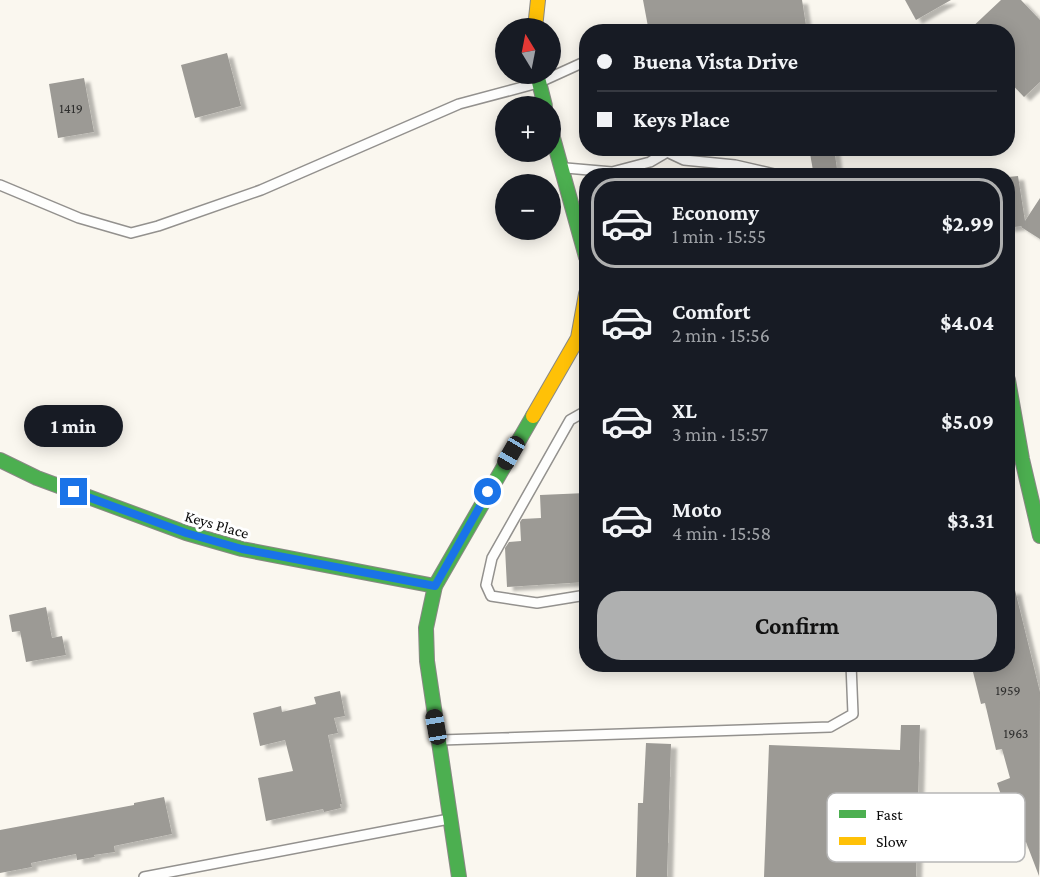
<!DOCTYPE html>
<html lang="en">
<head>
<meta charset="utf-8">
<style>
	body { margin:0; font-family:"Crimson Pro",serif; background:#20242c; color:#f1f3f6; height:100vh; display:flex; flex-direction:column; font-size:22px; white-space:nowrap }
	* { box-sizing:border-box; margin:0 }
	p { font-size:20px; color:#9ea1a6 }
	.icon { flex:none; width:33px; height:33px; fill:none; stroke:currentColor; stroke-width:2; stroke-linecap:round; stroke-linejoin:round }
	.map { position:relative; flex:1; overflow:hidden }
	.side { position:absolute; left:579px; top:168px; width:436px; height:504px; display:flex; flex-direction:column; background:#171b24; border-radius:24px; box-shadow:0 3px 15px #0003 }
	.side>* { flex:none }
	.guide { position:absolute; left:579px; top:24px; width:436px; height:132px; border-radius:24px; box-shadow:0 3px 15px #0003; display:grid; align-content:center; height:132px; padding:0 18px; background:#171b24 }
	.needle { width:39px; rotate:350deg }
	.fabs { position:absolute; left:495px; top:18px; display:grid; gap:12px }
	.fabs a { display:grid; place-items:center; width:66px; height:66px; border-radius:50%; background:#171b24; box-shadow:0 3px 15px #0003; font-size:30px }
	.end { position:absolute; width:27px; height:27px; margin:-14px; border:8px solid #1a73e8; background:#fff; box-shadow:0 0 0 3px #fff }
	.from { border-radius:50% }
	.bubble { position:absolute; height:42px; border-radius:21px; background:#171b24; box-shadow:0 3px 15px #0003; font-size:20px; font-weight:700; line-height:42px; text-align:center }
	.car { position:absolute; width:18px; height:36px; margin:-18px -9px; border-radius:8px; box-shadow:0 0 4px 2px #0007; background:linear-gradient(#222 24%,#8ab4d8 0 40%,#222 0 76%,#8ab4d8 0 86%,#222 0) }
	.guide b { display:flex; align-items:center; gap:21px; height:57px; font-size:22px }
	.guide b+b { border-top:2px solid #363941 }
	.guide i { width:15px; height:15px; background:#f1f3f6 }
	ul { padding:10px 0 0; list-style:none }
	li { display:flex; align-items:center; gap:18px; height:90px; margin:0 12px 9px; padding:0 6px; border:3px solid transparent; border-radius:24px }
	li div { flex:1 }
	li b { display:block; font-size:22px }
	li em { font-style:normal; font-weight:700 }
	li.selected { border-color:#afb0b0 }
	li>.icon { width:54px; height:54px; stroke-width:1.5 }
	.primary-button { display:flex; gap:12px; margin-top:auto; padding:12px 18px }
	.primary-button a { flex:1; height:69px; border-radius:24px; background:#afb0b0; color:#111; font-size:24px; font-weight:700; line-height:69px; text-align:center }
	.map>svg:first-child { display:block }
	.building { fill:#9c9a95; filter:url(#shadow) }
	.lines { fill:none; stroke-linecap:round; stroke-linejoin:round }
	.lane-casing { stroke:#93918e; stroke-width:12 }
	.fast-casing { stroke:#898884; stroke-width:16 }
	.slow-casing { stroke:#898884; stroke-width:16 }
	.lane { stroke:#fefefd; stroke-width:9 }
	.fast { stroke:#4caf50; stroke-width:14 }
	.slow { stroke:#ffc107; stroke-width:14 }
	.route { stroke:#1a73e8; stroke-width:8 }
	.labels { text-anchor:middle; stroke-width:6; stroke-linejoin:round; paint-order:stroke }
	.number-label { font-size:14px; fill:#2f2f2e }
	.street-label { font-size:16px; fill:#0b0b0b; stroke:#fff }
	.key { fill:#fff; stroke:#b6b6b6; stroke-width:1.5 }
	.key-label { font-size:16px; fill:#0b0b0b }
</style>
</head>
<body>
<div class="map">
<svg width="1040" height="877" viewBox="0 0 1040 877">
	<defs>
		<filter id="shadow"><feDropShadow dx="6" dy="4" stdDeviation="1.5" flood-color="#0004"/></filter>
	</defs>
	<rect width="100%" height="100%" fill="#faf7ef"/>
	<g class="building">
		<polygon points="643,0 802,0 807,32 649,32"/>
		<polygon points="905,0 951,0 916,20"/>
		<polygon points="1001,0 1021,0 1040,20 1040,82 1024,97 1008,80 1008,32 967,32"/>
		<polygon points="227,53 241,106 195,118 181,65"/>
		<polygon points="84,78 94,132 58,138 49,84"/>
		<polygon points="809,148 834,148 838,176 814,176"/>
		<polygon points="1018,176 1025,221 1040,198 1040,239 1021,227 1022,226 1008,228 1008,177"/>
		<polygon points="586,493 586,582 507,587 505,548 509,542 521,541 520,522 522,519 541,518 540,495"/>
		<polygon points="1015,590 1040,692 1039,876 1026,842 1022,844 1008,807 1005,807 997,783 1010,778 1002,749 996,750 985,703 981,704 971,664 1008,664 1008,591"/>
		<polygon points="46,607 52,638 62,636 66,655 26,662 20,631 12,632 9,615"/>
		<polygon points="340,691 345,716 334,718 338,733 328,735 342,804 340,804 341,808 324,812 323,809 266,821 258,778 293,771 285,740 260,746 253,713 281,706 282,712 316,704 314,697"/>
		<polygon points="901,725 920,725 916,877 764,877 769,745 900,750"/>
		<polygon points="646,743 671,744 667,877 636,877 638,803 643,803"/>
		<polygon points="164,797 172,834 114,846 115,852 94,855 95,857 77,860 76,854 31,863 32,867 0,873 0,830 134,805 134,803"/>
	</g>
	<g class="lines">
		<defs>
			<g id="lane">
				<polyline points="667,152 684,160 735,165 783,176"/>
				<polyline points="566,168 612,172 650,162 667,152 666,148"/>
				<polyline points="0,185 79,218 131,233 158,226 261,190 459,104 538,83 582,63 586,63"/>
				<polyline points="586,411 570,420 492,558 486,585 491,596 537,603 586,595"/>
				<polyline points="441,740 830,727 853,714 851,664"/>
				<polyline points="144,877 449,819"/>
			</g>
			<g id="fast">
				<polyline points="537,74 545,106"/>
				<polyline points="550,127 586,257"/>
				<polyline points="1008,380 1022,459 1040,536"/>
				<polyline points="0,460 37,478 186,533 242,549 435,586"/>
				<polyline points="459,877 427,661 426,628 435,586 533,416"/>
			</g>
			<g id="slow">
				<polyline points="535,28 538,0"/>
				<polyline points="533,416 578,338 586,294"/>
			</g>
		</defs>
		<use href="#lane" class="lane-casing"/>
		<use href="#fast" class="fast-casing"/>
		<use href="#slow" class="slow-casing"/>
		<use href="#lane" class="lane"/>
		<use href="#fast" class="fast"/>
		<use href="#slow" class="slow"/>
	</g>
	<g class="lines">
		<polyline class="route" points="74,492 186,533 242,549 435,586 488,492"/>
	</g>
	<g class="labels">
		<g class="number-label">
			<text x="71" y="113">1419</text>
			<text x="1008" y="695">1959</text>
			<text x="1016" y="738">1963</text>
		</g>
		<g class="street-label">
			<text transform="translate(217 524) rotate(16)" y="6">Keys Place</text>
		</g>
	</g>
	<rect x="827" y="793" width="198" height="69" rx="9" class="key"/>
	<rect x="839" y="810" width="27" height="8" fill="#4caf50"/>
	<rect x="839" y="837" width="27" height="8" fill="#ffc107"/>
	<g class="key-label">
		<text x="876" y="820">Fast</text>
		<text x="876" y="847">Slow</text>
	</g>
</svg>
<div class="fabs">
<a><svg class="needle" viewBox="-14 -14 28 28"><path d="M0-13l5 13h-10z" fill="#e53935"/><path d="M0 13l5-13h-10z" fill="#9ea1a6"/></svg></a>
<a>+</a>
<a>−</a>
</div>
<i class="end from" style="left:488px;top:492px"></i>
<i class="end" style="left:74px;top:492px"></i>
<div class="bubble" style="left:24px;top:405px;width:99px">1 min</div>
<i class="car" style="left:511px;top:453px;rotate:210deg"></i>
<i class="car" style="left:436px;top:727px;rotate:350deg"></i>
<div class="guide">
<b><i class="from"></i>Buena Vista Drive</b>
<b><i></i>Keys Place</b>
</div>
<section class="side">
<ul>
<li class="selected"><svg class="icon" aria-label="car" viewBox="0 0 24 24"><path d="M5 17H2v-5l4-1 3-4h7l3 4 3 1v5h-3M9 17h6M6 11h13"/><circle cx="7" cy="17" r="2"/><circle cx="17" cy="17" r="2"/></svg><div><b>Economy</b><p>1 min · 15:55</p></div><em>$2.99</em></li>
<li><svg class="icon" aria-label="car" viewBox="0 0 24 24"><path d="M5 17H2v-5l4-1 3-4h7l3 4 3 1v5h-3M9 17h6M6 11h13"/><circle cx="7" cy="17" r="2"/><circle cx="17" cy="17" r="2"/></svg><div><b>Comfort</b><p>2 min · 15:56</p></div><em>$4.04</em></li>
<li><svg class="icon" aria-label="car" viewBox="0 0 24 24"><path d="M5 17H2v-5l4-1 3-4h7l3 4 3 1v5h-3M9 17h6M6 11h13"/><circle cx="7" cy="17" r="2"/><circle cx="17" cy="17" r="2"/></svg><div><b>XL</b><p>3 min · 15:57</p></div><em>$5.09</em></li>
<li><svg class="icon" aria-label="car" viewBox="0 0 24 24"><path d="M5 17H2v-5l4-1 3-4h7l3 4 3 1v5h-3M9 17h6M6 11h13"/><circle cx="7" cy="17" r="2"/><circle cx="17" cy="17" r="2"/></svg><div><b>Moto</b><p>4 min · 15:58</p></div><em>$3.31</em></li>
</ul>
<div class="primary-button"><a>Confirm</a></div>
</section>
</div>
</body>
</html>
